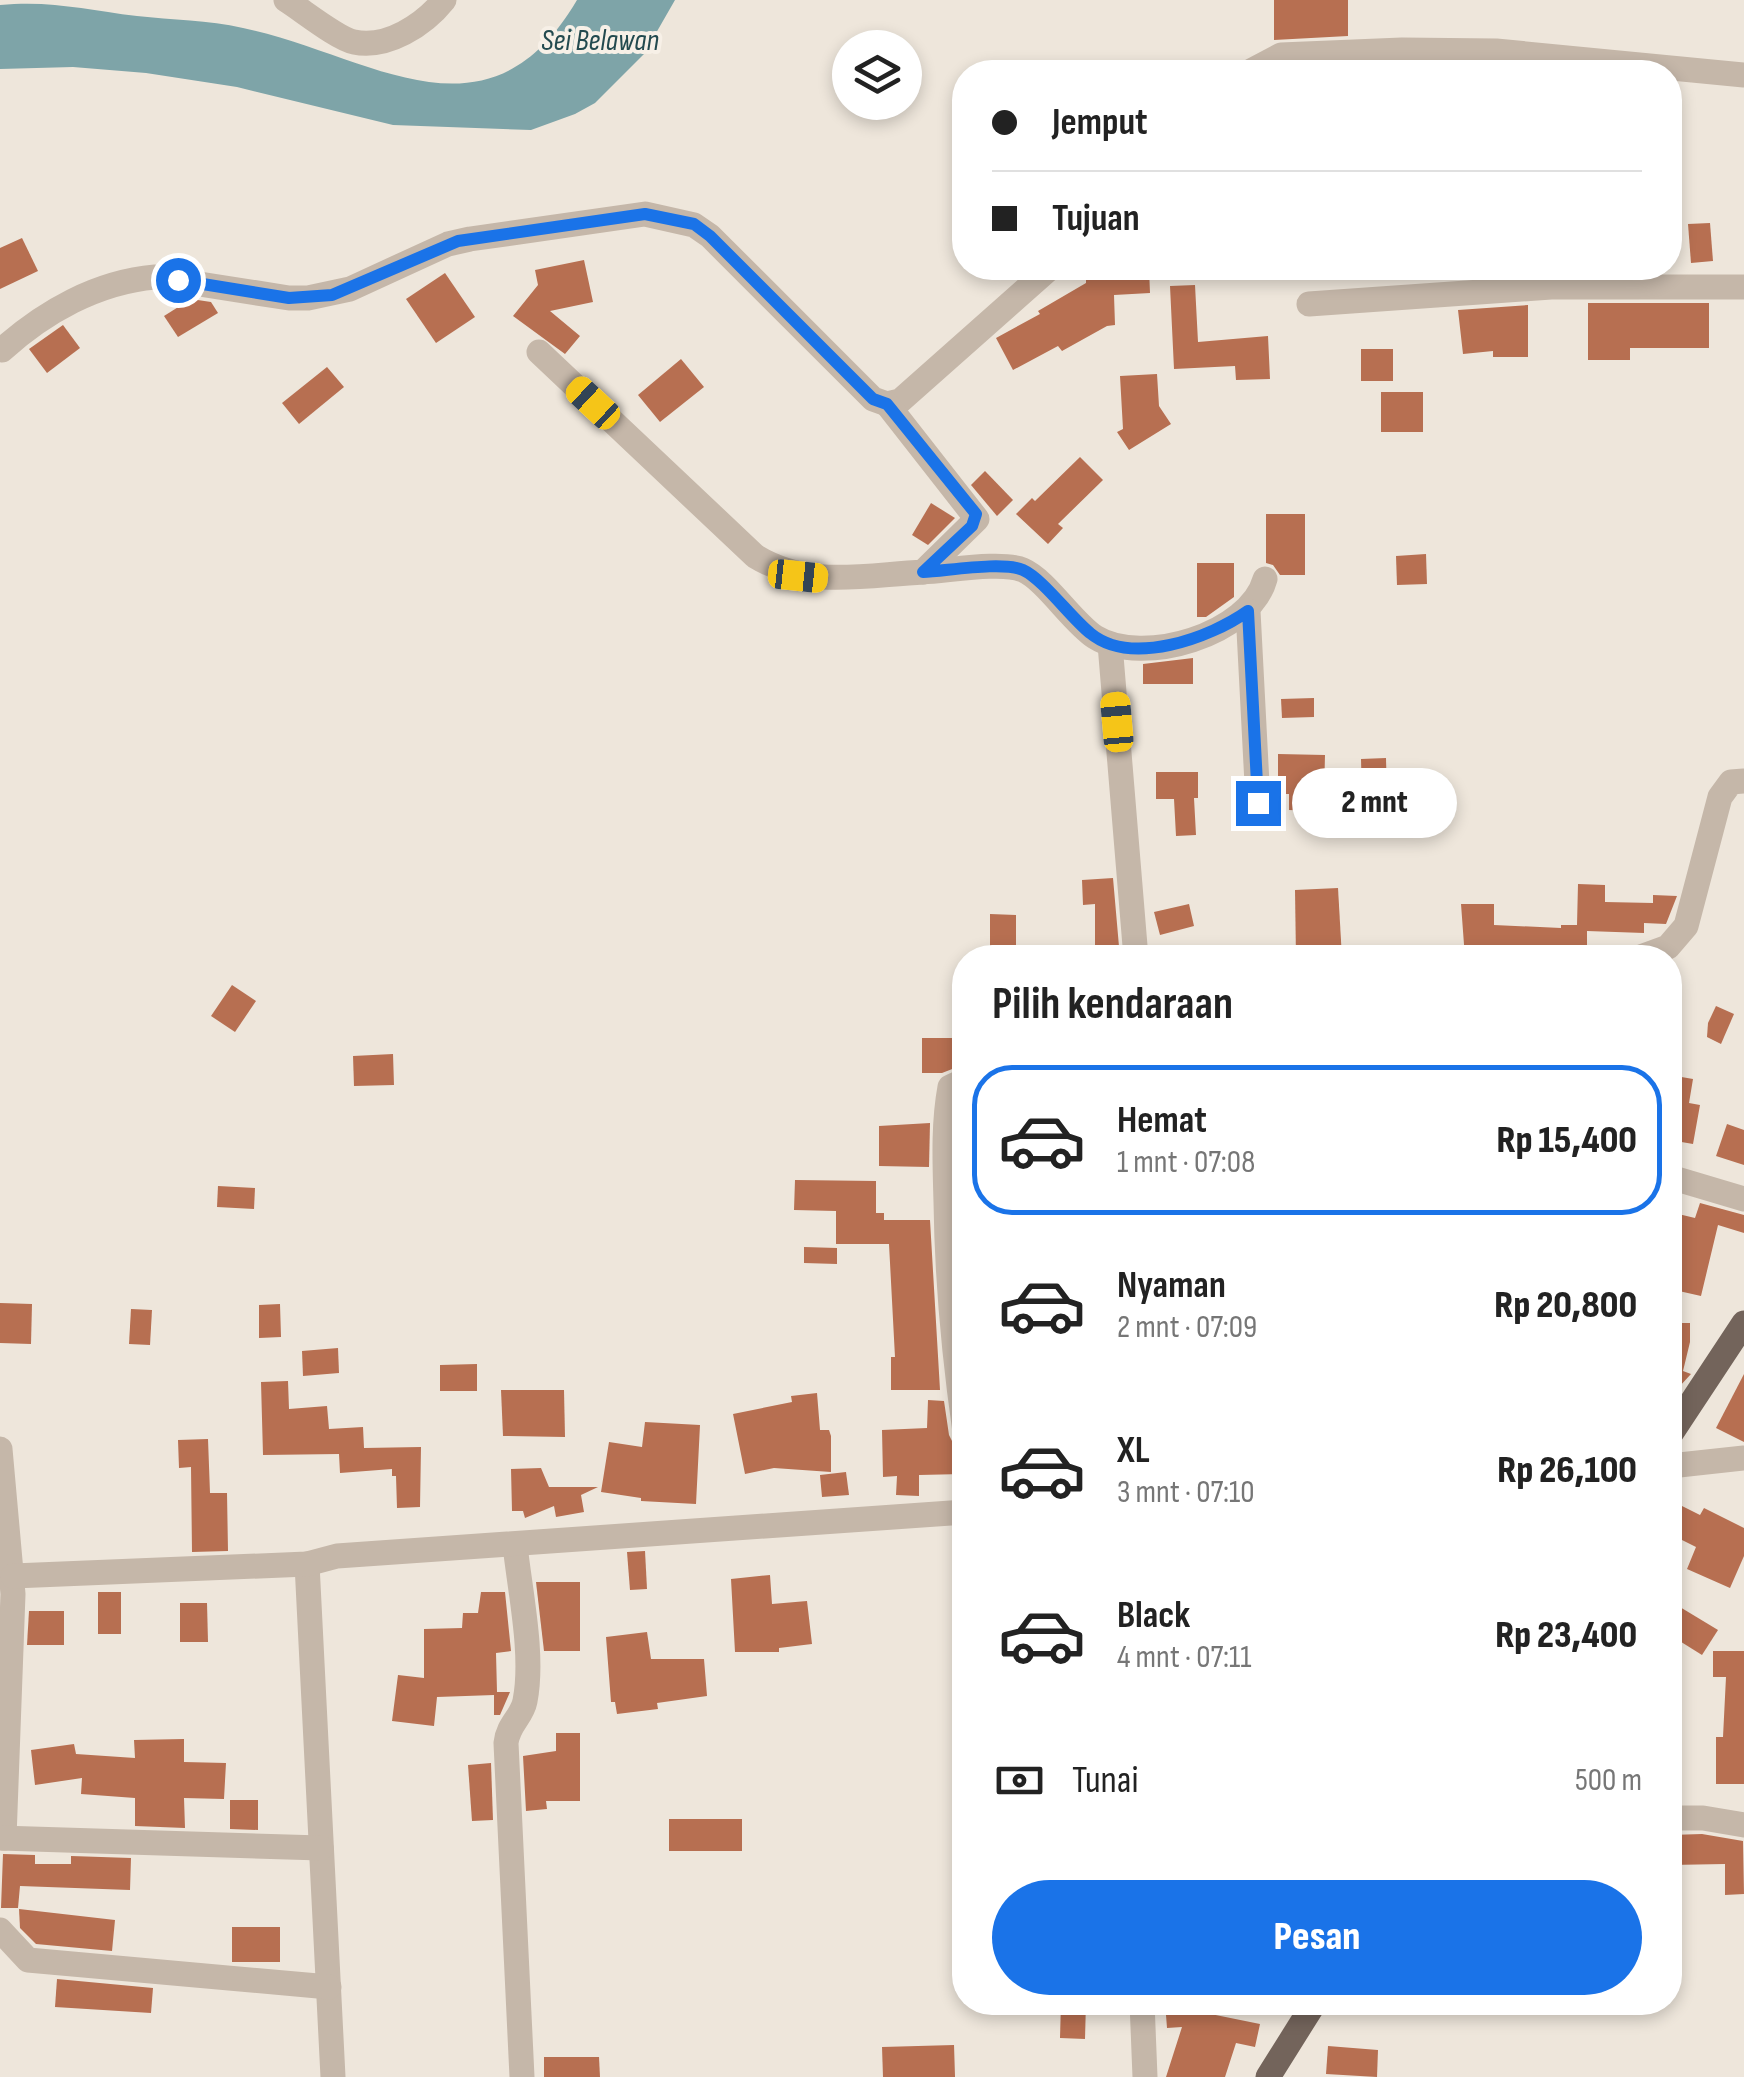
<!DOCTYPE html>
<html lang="id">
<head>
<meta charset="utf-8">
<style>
	body { margin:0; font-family:"Sofia Sans Condensed",sans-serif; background:#f6f6f6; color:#222; height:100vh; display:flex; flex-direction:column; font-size:38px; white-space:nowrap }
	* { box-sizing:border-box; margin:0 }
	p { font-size:32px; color:#767676 }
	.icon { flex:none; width:55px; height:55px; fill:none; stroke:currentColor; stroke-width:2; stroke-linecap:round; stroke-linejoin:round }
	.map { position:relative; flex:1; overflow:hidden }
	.details { position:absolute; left:952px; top:945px; width:730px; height:1070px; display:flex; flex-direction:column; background:#fff; border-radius:40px; box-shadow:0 5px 15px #0003 }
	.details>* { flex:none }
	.top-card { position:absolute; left:952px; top:60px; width:730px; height:220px; border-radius:40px; box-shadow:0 5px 15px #0003; display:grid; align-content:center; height:220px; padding:0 40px; background:#fff }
	.controls { position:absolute; left:832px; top:30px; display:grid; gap:20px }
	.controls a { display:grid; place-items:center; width:90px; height:90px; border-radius:50%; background:#fff; box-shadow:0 5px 15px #0003; font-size:50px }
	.end { position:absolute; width:45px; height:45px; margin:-22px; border:12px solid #1a73e8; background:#fff; box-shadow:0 0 0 5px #fff }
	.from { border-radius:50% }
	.bubble { position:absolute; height:70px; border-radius:35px; background:#fff; box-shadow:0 5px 15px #0003; font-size:32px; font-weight:800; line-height:70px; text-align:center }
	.car { position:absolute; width:30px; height:60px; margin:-30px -15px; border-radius:12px; box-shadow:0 0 8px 2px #0007; background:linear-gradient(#f5c518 24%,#345 0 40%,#f5c518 0 76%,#345 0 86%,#f5c518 0) }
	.top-card b { display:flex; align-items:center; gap:35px; height:95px; font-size:38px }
	.top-card b+b { border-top:2px solid #e0e0e0 }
	.top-card i { width:25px; height:25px; background:#222 }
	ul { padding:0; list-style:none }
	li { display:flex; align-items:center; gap:30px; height:150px; margin:0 20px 15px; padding:0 20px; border:5px solid transparent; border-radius:40px }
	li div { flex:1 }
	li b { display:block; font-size:38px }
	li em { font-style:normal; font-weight:800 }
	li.selected { border-color:#1a73e8 }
	li>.icon { width:90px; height:90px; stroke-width:1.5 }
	h2 { padding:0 40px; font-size:45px; line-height:120px }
	.pay { display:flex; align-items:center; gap:25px; height:110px; padding:0 40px; font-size:38px }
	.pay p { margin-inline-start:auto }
	.cta { display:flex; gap:20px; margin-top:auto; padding:20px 40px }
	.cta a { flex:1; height:115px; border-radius:60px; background:#1a73e8; color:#fff; font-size:40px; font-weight:800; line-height:115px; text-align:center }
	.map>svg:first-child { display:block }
	.water { fill:#7ea4a8 }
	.building { fill:#b76f51 }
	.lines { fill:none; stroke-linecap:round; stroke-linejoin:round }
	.street { stroke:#c5b7a9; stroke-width:25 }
	.primary { stroke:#73645b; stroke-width:25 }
	.route { stroke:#1a73e8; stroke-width:12 }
	.labels { text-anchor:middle; stroke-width:8; stroke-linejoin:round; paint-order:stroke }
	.water-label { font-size:30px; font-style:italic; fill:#234a4f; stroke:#f7f0e7 }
</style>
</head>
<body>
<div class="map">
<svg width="1744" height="2077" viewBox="0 0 1744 2077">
	<rect width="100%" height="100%" fill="#eee6db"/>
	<path class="water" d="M 577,0 L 675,0 L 644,54 L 595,103 L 575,114 L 531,130 L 393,125 L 237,87 L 146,73 L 73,67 L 0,69 L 0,5 C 51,0 87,10 137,16 C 172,20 208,20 243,28 C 369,54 487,153 577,0 Z"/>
	<g class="building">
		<polygon points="1274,0 1348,0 1348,36 1274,40"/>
		<polygon points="1710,223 1713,261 1691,263 1688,224"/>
		<polygon points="22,238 38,271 0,289 0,248"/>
		<polygon points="584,260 593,302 550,311 580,336 565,354 513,316 538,285 535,270"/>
		<polygon points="1086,268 1149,268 1150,293 1114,295 1115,325 1107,326 1062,351 1058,346 1013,370 996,338 1040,314 1038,311 1086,283"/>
		<polygon points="445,273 475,317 436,343 406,299"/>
		<polygon points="1195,285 1198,342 1268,336 1270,379 1236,380 1235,366 1174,369 1170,286"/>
		<polygon points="191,299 211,302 218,313 178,337 164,316"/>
		<polygon points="1588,303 1709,303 1709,348 1630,348 1630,360 1588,360"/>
		<polygon points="1528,305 1528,357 1493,357 1493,351 1463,354 1458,310"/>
		<polygon points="63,325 80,348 47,373 29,349"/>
		<rect x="1361" y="349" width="32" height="32"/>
		<polygon points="681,359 704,387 660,422 638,395"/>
		<polygon points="327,367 344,387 299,424 282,403"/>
		<polygon points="1157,374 1159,406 1171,424 1129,450 1117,432 1123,429 1120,376"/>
		<rect x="1381" y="392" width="42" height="40"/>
		<polygon points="1080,457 1103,480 1058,524 1063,528 1048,544 1016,514 1032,498 1035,501"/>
		<polygon points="985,471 1013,500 997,516 971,485"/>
		<polygon points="931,503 955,518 928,545 912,535"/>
		<polygon points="1266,514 1305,514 1305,575 1280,575 1273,565 1266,563"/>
		<polygon points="1426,554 1427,584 1397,585 1396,556"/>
		<polygon points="1197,563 1234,563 1234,597 1206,617 1197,617"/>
		<polygon points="1193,658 1193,684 1143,684 1143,664"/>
		<polygon points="1314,698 1314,717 1282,718 1281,699"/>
		<polygon points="1278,754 1325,755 1324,795 1311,795 1311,811 1289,810 1289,794 1278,794"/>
		<polygon points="1386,758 1387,798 1362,799 1361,759"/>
		<polygon points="1156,772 1198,772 1198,798 1194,798 1196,835 1176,836 1174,799 1156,799"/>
		<polygon points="1113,878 1120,958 1095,958 1095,904 1083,905 1082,880"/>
		<polygon points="1578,884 1605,885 1605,902 1653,903 1653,895 1677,896 1666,924 1644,923 1644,933 1587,931 1587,958 1465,958 1461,904 1494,904 1494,925 1561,928 1561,925 1577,925"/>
		<polygon points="1338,888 1342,958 1296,958 1295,890"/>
		<polygon points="1189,904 1194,926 1160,935 1154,912"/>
		<polygon points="990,914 1016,915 1016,949 990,949"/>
		<polygon points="232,985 256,1001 235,1032 211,1016"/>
		<polygon points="1716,1006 1734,1014 1721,1044 1707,1037 1708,1023"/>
		<polygon points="922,1038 965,1038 965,1064 942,1073 922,1073"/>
		<polygon points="393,1054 394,1085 354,1086 353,1056"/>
		<polygon points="1670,1075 1693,1079 1689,1103 1700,1105 1693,1144 1670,1140"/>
		<polygon points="930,1123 929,1167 879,1166 879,1126"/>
		<polygon points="1727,1124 1744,1130 1744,1165 1716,1156"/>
		<polygon points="795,1180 876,1181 876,1213 884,1213 884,1220 930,1220 940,1390 891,1390 891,1357 895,1357 889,1244 836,1244 836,1211 794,1210"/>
		<polygon points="218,1186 255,1188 254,1209 217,1207"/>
		<polygon points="1700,1203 1744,1215 1744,1233 1718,1225 1701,1296 1670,1289 1670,1212 1695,1218"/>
		<polygon points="804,1247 837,1248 837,1264 804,1263"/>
		<polygon points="0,1303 32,1304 31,1344 0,1343"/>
		<polygon points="280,1304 281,1337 259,1338 259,1305"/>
		<polygon points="131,1309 152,1310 150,1345 129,1344"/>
		<polygon points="1670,1323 1690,1323 1690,1342 1683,1371 1691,1374 1679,1387 1676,1397 1670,1396"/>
		<polygon points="338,1348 339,1373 303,1376 302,1351"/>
		<polygon points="477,1364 477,1391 440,1391 440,1365"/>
		<polygon points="1744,1374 1744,1442 1716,1428"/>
		<polygon points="288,1381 289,1409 327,1406 329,1429 363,1427 364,1448 421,1447 420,1507 397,1508 396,1476 392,1476 392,1469 340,1473 339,1454 263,1455 261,1382"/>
		<polygon points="501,1390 564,1390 565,1437 503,1436"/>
		<polygon points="817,1393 820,1430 829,1430 831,1436 831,1472 774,1468 745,1474 733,1414 792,1402 791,1396"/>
		<polygon points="928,1400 944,1401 949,1435 953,1443 962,1448 963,1474 919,1475 919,1496 896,1495 897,1476 883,1477 882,1430 927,1428"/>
		<polygon points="645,1422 700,1425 696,1504 641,1501 641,1498 601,1492 609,1442 642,1447"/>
		<polygon points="208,1439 210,1493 227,1493 228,1551 192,1552 191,1467 179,1468 178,1440"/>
		<polygon points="541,1468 549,1487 598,1487 581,1495 584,1512 556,1517 554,1506 525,1518 523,1511 512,1511 511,1469"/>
		<polygon points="846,1472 849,1495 822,1497 820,1475"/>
		<polygon points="1670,1500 1700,1515 1704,1508 1744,1528 1744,1556 1730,1588 1687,1569 1696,1547 1670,1534"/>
		<polygon points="645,1551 647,1589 630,1590 627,1552"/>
		<polygon points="770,1575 772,1604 807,1601 812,1644 779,1648 779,1652 735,1652 731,1579"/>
		<polygon points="536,1582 580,1582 580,1651 544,1651"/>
		<rect x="98" y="1592" width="23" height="42"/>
		<polygon points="481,1592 505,1592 511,1651 496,1653 497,1692 510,1692 500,1715 494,1715 494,1695 437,1697 434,1726 392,1721 398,1675 424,1678 424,1629 462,1628 463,1613 478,1613"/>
		<polygon points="1670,1601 1718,1630 1702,1655 1670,1635"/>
		<polygon points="180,1603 207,1603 208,1642 180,1642"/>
		<polygon points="29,1611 64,1611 64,1645 27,1645"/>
		<polygon points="647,1632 651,1659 704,1659 707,1696 657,1703 658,1709 617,1714 615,1702 611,1702 606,1637"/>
		<polygon points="1713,1651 1744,1651 1744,1784 1716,1784 1716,1737 1723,1737 1726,1677 1713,1677"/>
		<polygon points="556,1733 580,1733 580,1801 546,1801 547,1809 526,1811 523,1756 556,1751"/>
		<polygon points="184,1739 184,1762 226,1763 224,1799 184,1798 185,1828 135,1826 135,1798 81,1794 82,1778 35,1785 31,1750 74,1744 76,1754 135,1758 134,1740"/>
		<polygon points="491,1763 493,1820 472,1821 468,1765"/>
		<polygon points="230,1800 258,1800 258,1830 230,1829"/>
		<rect x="669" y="1819" width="73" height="32"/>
		<polygon points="1702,1834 1743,1841 1744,1894 1725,1895 1725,1864 1670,1865 1670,1835"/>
		<polygon points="3,1854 35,1855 35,1864 71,1864 71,1856 131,1858 130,1890 20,1886 18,1908 1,1908"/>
		<polygon points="19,1909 115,1920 112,1951 36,1944 20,1928"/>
		<rect x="232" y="1927" width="48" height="35"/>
		<polygon points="57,1979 153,1988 151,2013 55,2007"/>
		<polygon points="1061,2002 1086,2002 1085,2039 1060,2038"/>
		<polygon points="1165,2002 1190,2002 1191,2010 1260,2024 1255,2047 1236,2043 1225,2077 1166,2077 1182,2027 1167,2028"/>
		<polygon points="954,2045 955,2077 883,2077 882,2047"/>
		<polygon points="1328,2046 1378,2050 1377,2077 1326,2074"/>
		<polygon points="544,2057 599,2057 600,2077 544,2077"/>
	</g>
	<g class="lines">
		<g class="street">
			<path d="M 286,0 C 302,10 338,39 354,42 C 387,49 424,25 444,0"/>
			<polyline points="1249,72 1281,55 1402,50 1496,51 1744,75"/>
			<polyline points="1309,304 1551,287 1744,287"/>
			<path d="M 2,350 C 44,312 97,282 155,277 L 289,298 L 308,298 L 350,289 L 448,244 L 470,239 L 645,214 L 694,225 L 710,236 L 873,399 L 887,404 L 900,401 L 1050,268"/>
			<path d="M 539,352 L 755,556 C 809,589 863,575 923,572 L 977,519 L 887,404"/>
			<path d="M 923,572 C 948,571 1001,561 1023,570 C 1046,580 1072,622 1095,637 C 1143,667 1250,634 1265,579"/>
			<polyline points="1248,611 1258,803"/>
			<polyline points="1110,644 1136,958"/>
			<polyline points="1638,958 1668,947 1686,926 1720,797 1731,782 1744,781"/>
			<path d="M 965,1080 L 950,1087 C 943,1125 945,1164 946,1202 C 947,1280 954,1355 965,1432"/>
			<polyline points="1670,1177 1744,1199"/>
			<polyline points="0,1449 13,1594 4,1838"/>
			<polyline points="1670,1466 1744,1458"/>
			<path d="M 515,1545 C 520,1592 534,1655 525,1701 C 522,1717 508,1724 506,1743 L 522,2077"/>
			<polyline points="307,1564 333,2077"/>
			<polyline points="13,1576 307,1564 337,1556 965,1512"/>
			<polyline points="1670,1818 1703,1818 1744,1825"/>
			<polyline points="0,1838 321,1848"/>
			<polyline points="0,1930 28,1960 329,1987"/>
			<polyline points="1142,2002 1145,2077"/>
		</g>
		<g class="primary">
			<polyline points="1670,1435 1744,1323"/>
			<polyline points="1268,2077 1315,2002"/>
		</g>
	</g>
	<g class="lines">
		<path class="route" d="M 178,280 L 289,298 L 332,295 L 458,241 L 645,214 L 694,224 L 710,236 L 873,399 L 887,404 L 976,514 L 972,526 L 923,572 C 947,571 1002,561 1023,570 C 1043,579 1071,618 1090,633 C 1131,667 1210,638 1248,611 L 1258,803"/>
	</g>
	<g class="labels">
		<g class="water-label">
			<text x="600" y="50">Sei Belawan</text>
		</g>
	</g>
</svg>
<div class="controls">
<a><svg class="icon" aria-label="layers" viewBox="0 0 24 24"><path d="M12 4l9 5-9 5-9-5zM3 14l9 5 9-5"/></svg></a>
</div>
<i class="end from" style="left:178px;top:280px"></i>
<i class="end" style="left:1258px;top:803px"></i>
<div class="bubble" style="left:1292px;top:768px;width:165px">2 mnt</div>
<i class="car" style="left:593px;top:403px;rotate:313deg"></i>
<i class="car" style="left:798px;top:576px;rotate:96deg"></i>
<i class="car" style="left:1117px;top:722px;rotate:355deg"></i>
<div class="top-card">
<b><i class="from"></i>Jemput</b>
<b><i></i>Tujuan</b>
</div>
<section class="details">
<h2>Pilih kendaraan</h2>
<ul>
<li class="selected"><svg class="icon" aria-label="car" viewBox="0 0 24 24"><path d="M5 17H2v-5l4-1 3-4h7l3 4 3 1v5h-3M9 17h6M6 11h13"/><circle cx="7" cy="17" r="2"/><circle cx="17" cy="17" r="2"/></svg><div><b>Hemat</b><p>1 mnt · 07:08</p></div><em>Rp 15,400</em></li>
<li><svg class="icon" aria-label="car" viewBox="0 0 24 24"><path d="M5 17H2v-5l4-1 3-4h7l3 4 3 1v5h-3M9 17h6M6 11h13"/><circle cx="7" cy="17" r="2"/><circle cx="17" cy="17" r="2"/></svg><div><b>Nyaman</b><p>2 mnt · 07:09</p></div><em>Rp 20,800</em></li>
<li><svg class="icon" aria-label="car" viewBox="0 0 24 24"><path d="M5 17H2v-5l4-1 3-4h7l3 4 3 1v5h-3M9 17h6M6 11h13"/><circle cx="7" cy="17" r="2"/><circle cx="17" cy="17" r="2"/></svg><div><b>XL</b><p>3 mnt · 07:10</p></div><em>Rp 26,100</em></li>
<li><svg class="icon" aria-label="car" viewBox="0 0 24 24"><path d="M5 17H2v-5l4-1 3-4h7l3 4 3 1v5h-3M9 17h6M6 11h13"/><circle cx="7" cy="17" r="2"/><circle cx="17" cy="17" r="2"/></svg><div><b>Black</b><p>4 mnt · 07:11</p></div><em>Rp 23,400</em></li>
</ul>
<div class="pay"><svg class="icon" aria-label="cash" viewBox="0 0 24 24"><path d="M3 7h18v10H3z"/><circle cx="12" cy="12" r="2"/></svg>Tunai<p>500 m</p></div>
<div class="cta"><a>Pesan</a></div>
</section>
</div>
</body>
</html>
